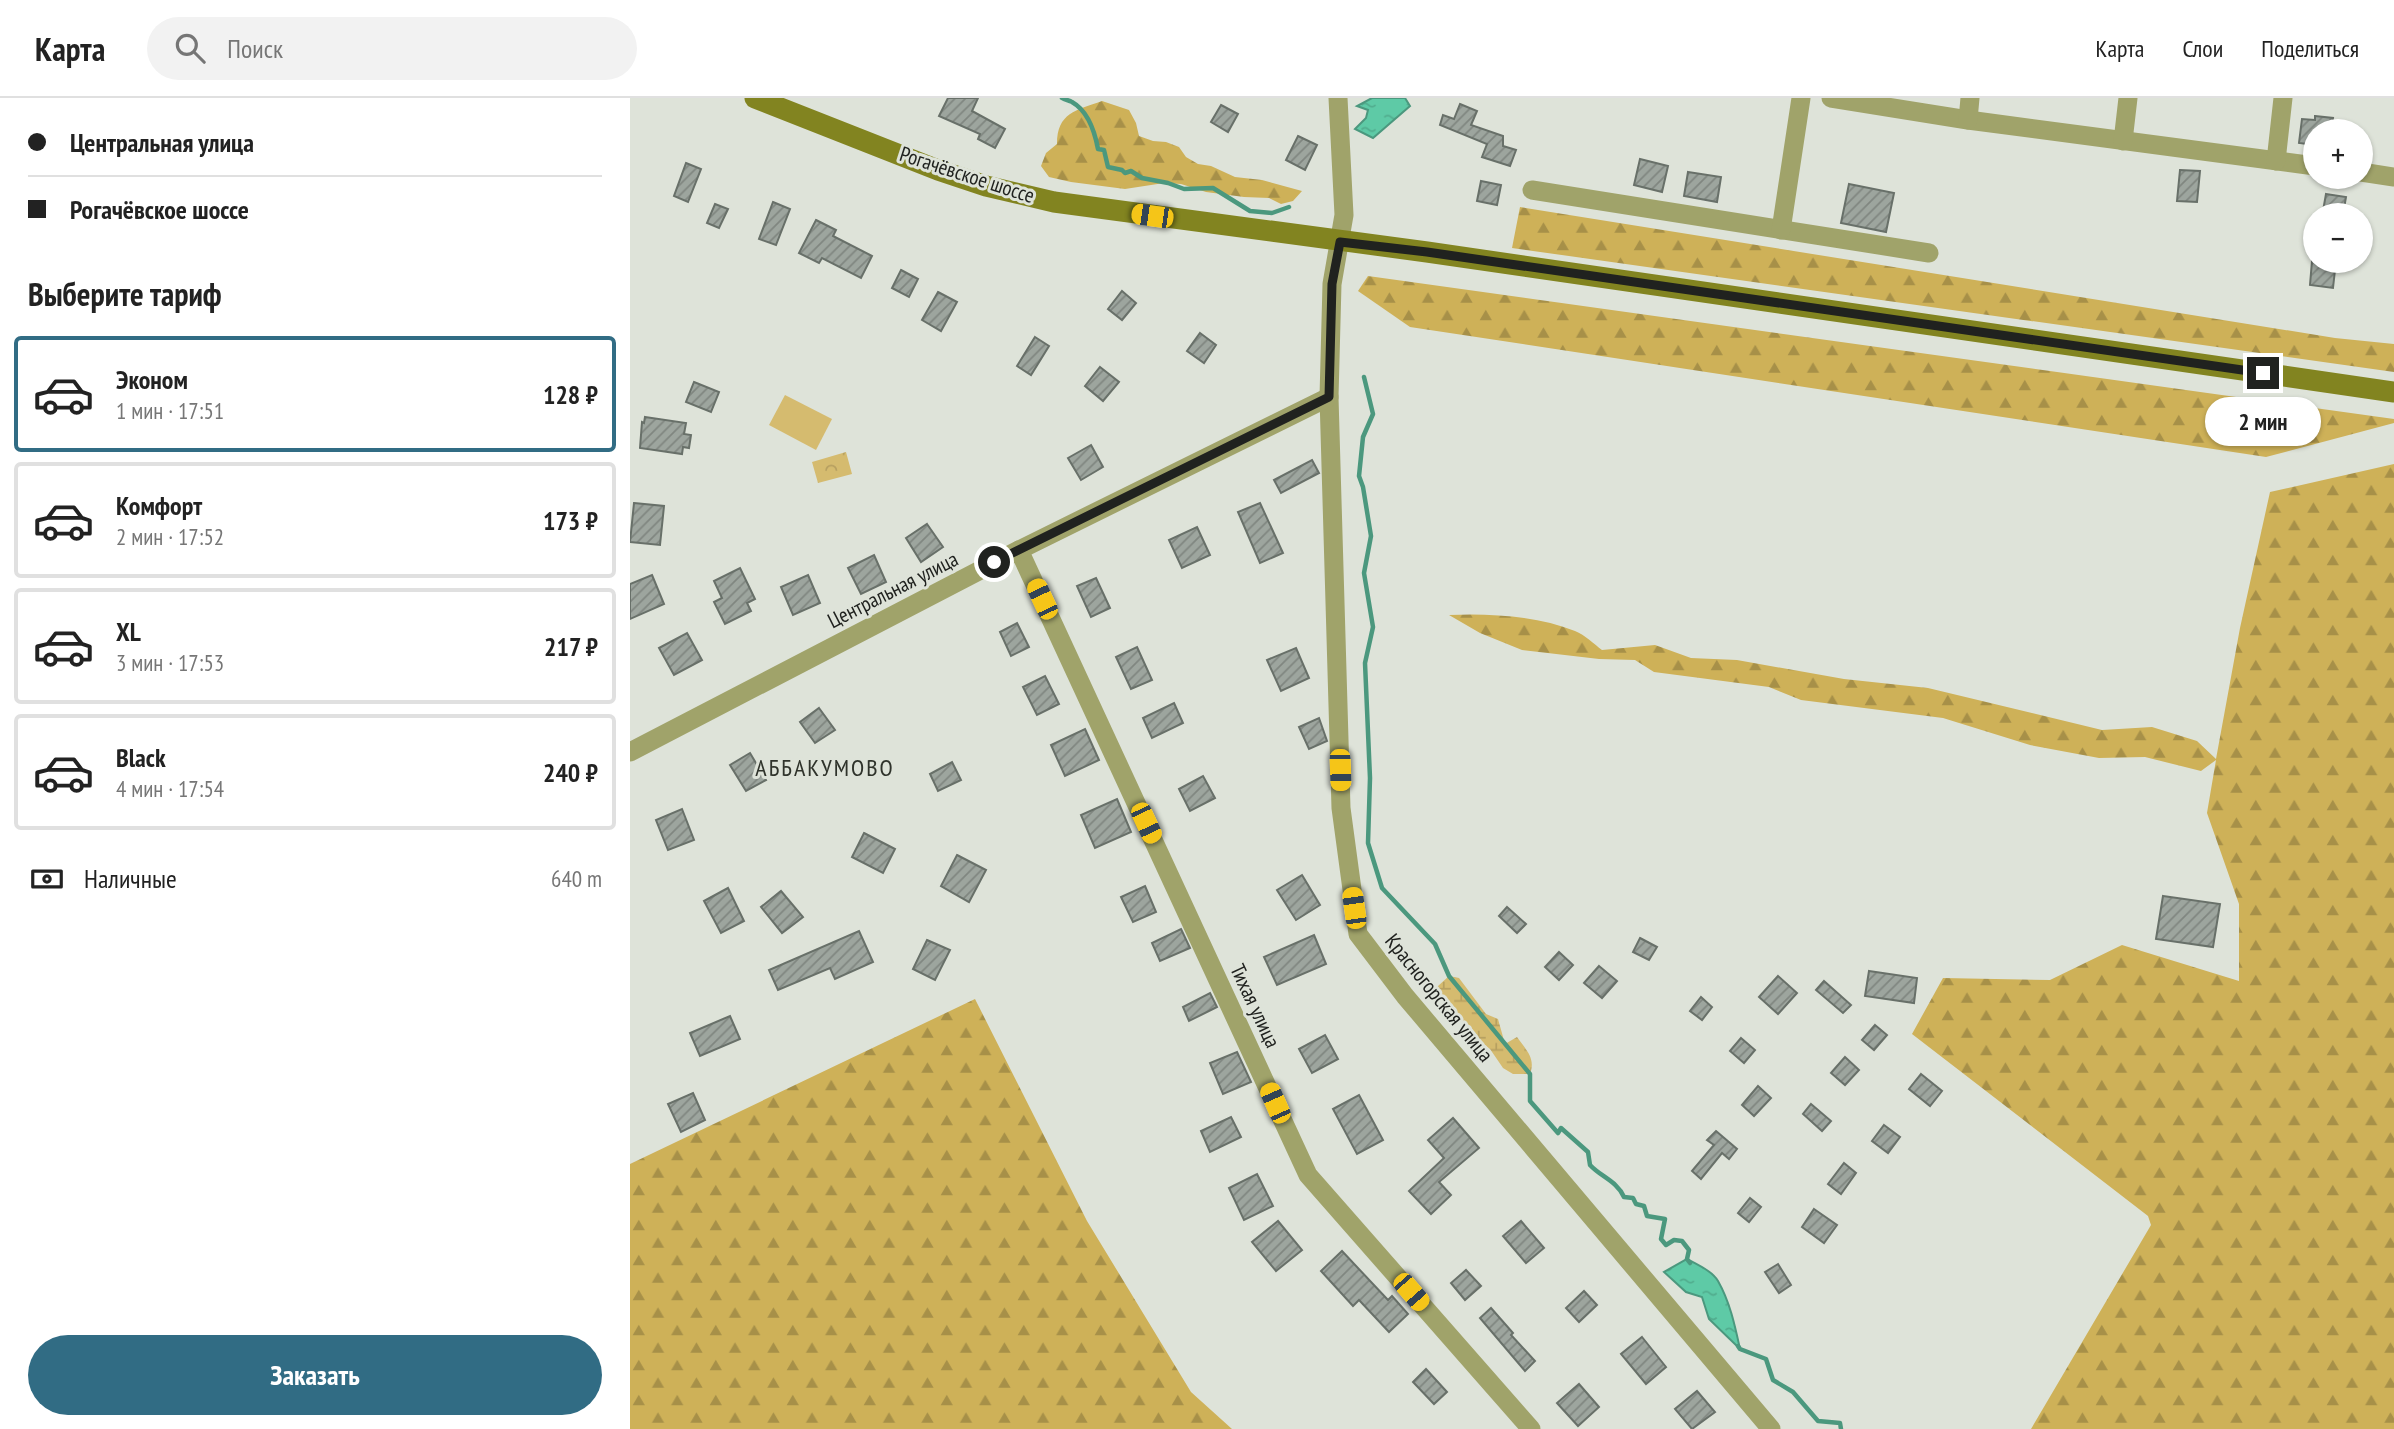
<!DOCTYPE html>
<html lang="ru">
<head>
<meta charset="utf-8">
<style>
	body { margin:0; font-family:"PT Sans Narrow",sans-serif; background:#f2f2f2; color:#222; height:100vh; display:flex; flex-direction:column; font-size:26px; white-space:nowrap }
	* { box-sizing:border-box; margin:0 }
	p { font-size:23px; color:#767676 }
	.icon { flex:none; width:38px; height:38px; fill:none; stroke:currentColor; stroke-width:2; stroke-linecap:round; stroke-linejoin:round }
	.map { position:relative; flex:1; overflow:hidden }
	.sheet { display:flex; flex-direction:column; background:#fff; width:630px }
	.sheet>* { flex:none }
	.top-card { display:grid; align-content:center; height:154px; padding:0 28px; background:#fff }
	.controls { position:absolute; left:1673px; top:21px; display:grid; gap:14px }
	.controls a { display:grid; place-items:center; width:70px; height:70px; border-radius:50%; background:#fff; box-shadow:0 2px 5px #0004; font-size:35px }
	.end { position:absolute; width:32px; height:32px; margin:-16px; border:9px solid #20221f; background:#fff; box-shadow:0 0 0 4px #fff }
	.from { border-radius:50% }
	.bubble { position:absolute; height:49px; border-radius:24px; background:#fff; box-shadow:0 2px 5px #0004; font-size:23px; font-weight:800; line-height:49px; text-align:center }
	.car { position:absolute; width:21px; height:42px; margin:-21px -10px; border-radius:9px; box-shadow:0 0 5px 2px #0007; background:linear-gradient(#f5c518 24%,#345 0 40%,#f5c518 0 76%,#345 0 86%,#f5c518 0) }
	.top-card b { display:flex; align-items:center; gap:24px; height:66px; font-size:26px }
	.top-card b+b { border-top:2px solid #e0e0e0 }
	.top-card i { width:18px; height:18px; background:#222 }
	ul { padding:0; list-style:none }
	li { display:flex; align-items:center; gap:21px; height:116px; margin:0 14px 10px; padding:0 14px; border:4px solid #e0e0e0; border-radius:7px }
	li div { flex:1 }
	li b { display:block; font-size:26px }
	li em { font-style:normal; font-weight:800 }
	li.current { border-color:#316c84 }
	li>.icon { width:63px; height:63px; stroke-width:1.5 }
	h2 { padding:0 28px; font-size:32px; line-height:84px }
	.pay { display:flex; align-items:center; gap:18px; height:77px; padding:0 28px; font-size:26px }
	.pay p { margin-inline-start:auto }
	.cta { display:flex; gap:14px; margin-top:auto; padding:14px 28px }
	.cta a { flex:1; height:80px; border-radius:42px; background:#316c84; color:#fff; font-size:28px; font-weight:800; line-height:80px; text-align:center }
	header { display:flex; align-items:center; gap:42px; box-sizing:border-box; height:98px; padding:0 35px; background:#fff; border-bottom:2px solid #e0e0e0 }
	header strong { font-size:33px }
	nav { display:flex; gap:38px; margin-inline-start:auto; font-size:24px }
	.search { width:490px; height:63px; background:#f2f2f2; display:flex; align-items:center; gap:18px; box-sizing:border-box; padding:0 24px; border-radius:38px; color:#767676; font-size:26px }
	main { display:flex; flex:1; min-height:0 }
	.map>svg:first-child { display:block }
	.forest { fill:url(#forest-firs) }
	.wetland { fill:url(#wetland-marsh) }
	.park { fill:url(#park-crowns) }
	.pitch { fill:#d5bb6f }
	.water { fill:url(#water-ripples); stroke:#4b987e; stroke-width:2 }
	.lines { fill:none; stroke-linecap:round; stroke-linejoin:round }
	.stream { stroke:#4b987e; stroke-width:4.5 }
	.building { fill:url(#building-hatch); stroke:#687069; stroke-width:2 }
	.street { stroke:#a0a36a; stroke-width:19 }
	.secondary { stroke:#828420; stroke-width:21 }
	.route { stroke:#20221f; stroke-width:9 }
	.labels { text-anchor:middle; stroke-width:6; stroke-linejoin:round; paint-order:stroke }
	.street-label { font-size:21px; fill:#20221f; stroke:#dee3d9 }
	.quarter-label { font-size:24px; letter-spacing:2px; fill:#2f332b; stroke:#dee3d9 }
</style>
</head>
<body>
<header>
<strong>Карта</strong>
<div class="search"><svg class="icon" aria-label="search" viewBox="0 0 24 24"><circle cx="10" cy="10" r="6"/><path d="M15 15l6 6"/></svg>Поиск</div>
<nav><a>Карта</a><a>Слои</a><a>Поделиться</a></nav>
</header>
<main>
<section class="sheet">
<div class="top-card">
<b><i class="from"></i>Центральная улица</b>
<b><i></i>Рогачёвское шоссе</b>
</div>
<h2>Выберите тариф</h2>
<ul>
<li class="current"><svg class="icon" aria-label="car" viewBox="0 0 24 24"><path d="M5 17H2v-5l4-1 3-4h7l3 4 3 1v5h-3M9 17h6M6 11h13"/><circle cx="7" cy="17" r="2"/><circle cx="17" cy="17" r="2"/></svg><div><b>Эконом</b><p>1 мин · 17:51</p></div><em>128 ₽</em></li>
<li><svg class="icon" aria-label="car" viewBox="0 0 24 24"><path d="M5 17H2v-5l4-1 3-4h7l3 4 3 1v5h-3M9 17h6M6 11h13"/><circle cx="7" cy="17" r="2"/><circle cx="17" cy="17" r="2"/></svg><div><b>Комфорт</b><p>2 мин · 17:52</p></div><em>173 ₽</em></li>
<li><svg class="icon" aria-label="car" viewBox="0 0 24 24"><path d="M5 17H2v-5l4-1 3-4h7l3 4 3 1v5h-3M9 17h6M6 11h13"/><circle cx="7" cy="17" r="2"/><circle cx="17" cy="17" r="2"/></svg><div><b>XL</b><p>3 мин · 17:53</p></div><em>217 ₽</em></li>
<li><svg class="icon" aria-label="car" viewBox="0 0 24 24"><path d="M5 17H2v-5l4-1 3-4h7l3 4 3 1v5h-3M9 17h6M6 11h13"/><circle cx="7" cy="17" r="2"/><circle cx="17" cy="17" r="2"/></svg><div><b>Black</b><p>4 мин · 17:54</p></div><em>240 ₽</em></li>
</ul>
<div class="pay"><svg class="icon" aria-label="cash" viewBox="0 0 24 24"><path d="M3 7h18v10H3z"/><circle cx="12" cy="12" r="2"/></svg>Наличные<p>640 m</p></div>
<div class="cta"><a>Заказать</a></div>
</section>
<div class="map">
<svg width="1764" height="1331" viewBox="0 0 1764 1331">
	<defs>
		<pattern id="forest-firs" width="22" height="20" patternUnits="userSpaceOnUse" patternTransform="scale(1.75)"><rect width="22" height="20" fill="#ceb158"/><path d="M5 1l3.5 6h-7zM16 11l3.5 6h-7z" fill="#a79048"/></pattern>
		<pattern id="wetland-marsh" width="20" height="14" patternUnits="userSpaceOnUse" patternTransform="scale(1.75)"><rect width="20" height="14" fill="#d5bb6f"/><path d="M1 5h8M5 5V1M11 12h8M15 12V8" fill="none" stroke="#b7a060"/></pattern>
		<pattern id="park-crowns" width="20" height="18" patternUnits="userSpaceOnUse" patternTransform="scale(1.75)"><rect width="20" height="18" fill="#d5bb6f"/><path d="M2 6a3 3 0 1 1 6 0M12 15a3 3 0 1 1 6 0" fill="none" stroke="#b7a060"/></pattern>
		<pattern id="water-ripples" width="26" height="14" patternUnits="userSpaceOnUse" patternTransform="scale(1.75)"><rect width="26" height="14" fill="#5ecaa6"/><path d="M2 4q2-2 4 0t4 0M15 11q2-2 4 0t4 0" fill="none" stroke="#51ad8e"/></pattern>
		<pattern id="building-hatch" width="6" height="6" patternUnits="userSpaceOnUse" patternTransform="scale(1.75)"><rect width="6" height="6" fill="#9da59e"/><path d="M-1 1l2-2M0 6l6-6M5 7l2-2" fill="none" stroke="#808680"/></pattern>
	</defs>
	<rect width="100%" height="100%" fill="#dee3d9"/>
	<g class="forest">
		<path d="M 472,3 L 499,12 L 506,25 L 509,38 L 523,43 L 536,44 L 549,49 L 556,59 L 568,66 L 581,68 L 605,79 L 632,82 L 672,93 L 663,103 L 651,106 L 639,100 L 614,99 L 576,94 L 551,86 L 534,85 L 495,91 L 441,84 L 419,79 L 411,68 L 416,55 L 427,46 C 427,15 446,12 472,3 Z"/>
		<polygon points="890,109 1705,240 1764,246 1764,274 882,150"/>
		<polygon points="738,178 1764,321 1764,325 1636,359 780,229 728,193"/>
		<path d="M 1764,366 L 1764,1331 L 1401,1331 L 1521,1127 L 1518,1118 L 1282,936 L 1313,880 L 1420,882 L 1492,847 L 1609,883 L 1609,806 L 1577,715 L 1586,662 L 1571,673 L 1515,659 L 1469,660 L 1400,647 L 1313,620 L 1171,602 L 1139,589 L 1024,574 L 1005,562 L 969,561 L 892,552 L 850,535 L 819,517 C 859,515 907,518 945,533 C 955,537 964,546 972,552 L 1025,547 L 1061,560 L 1107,562 L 1214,581 L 1298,590 L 1472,632 L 1522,629 L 1567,643 L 1586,661 L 1610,530 L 1640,394 Z"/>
		<polygon points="345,901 457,1123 561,1294 602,1331 0,1331 0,1066"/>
	</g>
	<path class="wetland" d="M 819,878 L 829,880 L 856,916 L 868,921 L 875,946 L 887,939 C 896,952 906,960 900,976 L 883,976 L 873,970 L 860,951 L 845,939 L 841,928 L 829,922 L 805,895 L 808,888 Z"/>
	<polygon class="park" points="216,354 222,376 188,385 182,364"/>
	<polygon class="pitch" points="155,297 202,321 186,352 139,327"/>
	<g class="water">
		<polygon points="742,0 775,0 780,8 743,40 725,31 736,20 738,12 727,8"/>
		<path d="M 1057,1161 C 1068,1167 1082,1173 1088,1183 C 1100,1204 1105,1228 1110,1251 L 1079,1221 L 1072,1199 L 1056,1194 L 1034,1174 Z"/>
	</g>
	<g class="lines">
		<g class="stream">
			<path d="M 432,0 C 435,2 439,2 442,4 C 458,13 465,35 468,51 L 474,52 L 478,69 L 492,72 L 495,75 L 501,73 L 512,80 L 538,85 L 554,91 L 583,90 L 620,113 L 642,115 L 659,109"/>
			<path d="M 734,279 L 743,316 L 733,339 L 729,378 L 733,389 L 741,438 L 734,475 L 743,529 L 735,565 L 740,680 L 738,745 L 752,790 L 805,846 L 819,878 L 900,976 L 900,1003 L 928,1035 L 931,1030 L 958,1054 L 960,1067 C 971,1079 987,1083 994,1099 L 1003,1100 L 1006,1106 L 1014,1108 L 1017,1118 L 1035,1121 L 1031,1141 L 1036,1147 L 1044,1142 L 1052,1143 L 1059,1152 L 1057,1161 L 1060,1165"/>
			<polyline points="1108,1248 1110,1251 1136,1261 1143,1282 1163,1294 1188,1323 1210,1325 1211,1331"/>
		</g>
	</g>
	<g class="building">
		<polygon points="318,0 348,0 342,13 375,31 365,50 348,41 350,36 309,18"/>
		<polygon points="830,6 847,13 841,27 873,38 873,48 886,52 880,68 852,59 857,46 810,27 813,17 824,21"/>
		<polygon points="591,7 608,16 598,34 581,24"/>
		<polygon points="1685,18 1703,20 1701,33 1685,33 1685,47 1669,45 1672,21 1685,22"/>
		<polygon points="668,38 687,47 675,72 656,62"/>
		<polygon points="1010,61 1038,68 1032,94 1004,87"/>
		<polygon points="56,65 71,71 58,104 44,98"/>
		<polygon points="1550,72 1570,73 1567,104 1547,103"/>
		<polygon points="1058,74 1091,79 1087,104 1054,98"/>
		<polygon points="851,83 871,87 867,107 847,103"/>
		<polygon points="1219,86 1264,95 1256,134 1211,125"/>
		<polygon points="1696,96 1716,99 1713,116 1693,113"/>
		<polygon points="143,104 160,111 146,147 129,141"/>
		<polygon points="85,106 98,111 89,130 77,125"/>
		<polygon points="186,122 206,132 203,138 242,158 231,180 192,160 189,165 169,155"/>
		<polygon points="1682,163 1706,163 1703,190 1680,187"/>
		<polygon points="271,172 288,181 279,199 262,190"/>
		<polygon points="492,193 506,205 492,222 478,211"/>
		<polygon points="308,194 327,204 311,233 292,222"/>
		<polygon points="570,235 586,247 574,265 557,253"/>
		<polygon points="405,239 419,248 401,277 387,268"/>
		<polygon points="470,269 489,284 473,303 455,288"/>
		<polygon points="64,284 89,294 81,314 56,304"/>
		<polygon points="15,319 56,325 54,336 61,337 59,350 53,349 52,356 10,350 12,324 14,325"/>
		<polygon points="461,347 473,369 451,382 438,360"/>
		<polygon points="682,362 689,375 651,395 644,382"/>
		<polygon points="4,405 34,408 30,447 0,444"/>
		<polygon points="630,405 653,455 630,465 608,414"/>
		<polygon points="297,426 313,449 291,464 276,440"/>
		<polygon points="567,429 580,457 552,470 539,442"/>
		<polygon points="244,457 256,484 231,496 218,470"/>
		<polygon points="110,470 125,501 117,505 121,513 95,526 84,504 92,500 84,483"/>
		<polygon points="22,477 34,506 0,521 0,486"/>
		<polygon points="178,477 190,505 163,517 151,489"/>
		<polygon points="466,480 480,510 461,519 447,488"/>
		<polygon points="387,525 399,549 381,558 370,534"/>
		<polygon points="57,535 72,562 44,577 29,550"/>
		<polygon points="507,549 522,582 501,591 486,559"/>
		<polygon points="666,550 679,580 651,593 637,562"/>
		<polygon points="415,578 429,606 407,617 393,589"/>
		<polygon points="544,605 553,625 522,640 513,620"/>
		<polygon points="189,610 205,632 185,645 170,624"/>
		<polygon points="689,620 697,643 679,651 669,629"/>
		<polygon points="455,631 469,662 435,678 421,647"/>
		<polygon points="120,655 136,682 116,693 100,667"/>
		<polygon points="322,664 331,682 308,693 300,676"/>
		<polygon points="573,678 585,700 560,713 549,691"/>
		<polygon points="487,701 501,734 465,750 451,717"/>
		<polygon points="52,711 64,742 38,752 26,722"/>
		<polygon points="234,735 265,751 253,775 222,759"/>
		<polygon points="327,757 356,772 339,804 311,788"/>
		<polygon points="672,777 690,807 666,822 647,792"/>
		<polygon points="515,788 526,814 503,824 491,799"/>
		<polygon points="98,790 114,823 91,835 74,803"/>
		<polygon points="151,793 173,819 152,835 131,809"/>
		<polygon points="1533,798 1590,806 1583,849 1526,841"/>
		<polygon points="877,809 896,826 887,835 869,818"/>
		<polygon points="551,831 560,850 530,863 522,845"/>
		<polygon points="229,833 243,864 205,881 200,870 148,892 139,872"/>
		<polygon points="684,837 696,866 647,887 634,859"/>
		<polygon points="1010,840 1027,849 1019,862 1003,854"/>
		<polygon points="297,842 320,852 305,882 283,871"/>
		<polygon points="929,854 943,867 929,882 915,869"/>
		<polygon points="969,868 987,883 972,900 954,885"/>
		<polygon points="1239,873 1287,880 1284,905 1235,898"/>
		<polygon points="1148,878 1167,895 1148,916 1129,899"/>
		<polygon points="1194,883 1221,907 1213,915 1186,892"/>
		<polygon points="580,895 587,909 559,923 553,909"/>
		<polygon points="1071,899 1082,909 1072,922 1060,913"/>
		<polygon points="100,918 110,941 70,958 60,935"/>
		<polygon points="1245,927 1257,937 1244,952 1232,942"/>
		<polygon points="695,937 708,961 682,975 669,951"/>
		<polygon points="1111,940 1125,952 1114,965 1100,953"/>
		<polygon points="607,954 621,984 593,996 580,965"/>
		<polygon points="1215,959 1229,972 1215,987 1201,975"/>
		<polygon points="1291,976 1312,993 1300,1008 1279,991"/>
		<polygon points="1128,988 1141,1000 1124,1018 1112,1007"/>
		<polygon points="63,995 75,1022 51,1034 38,1006"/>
		<polygon points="729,997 753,1042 727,1056 703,1011"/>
		<polygon points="1181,1006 1201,1023 1192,1033 1173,1016"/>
		<polygon points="601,1019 611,1039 580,1054 571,1033"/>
		<polygon points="823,1020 849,1050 809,1084 821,1097 801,1116 779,1093 814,1060 798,1042"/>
		<polygon points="1254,1027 1270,1039 1258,1055 1242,1043"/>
		<polygon points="1086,1033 1107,1051 1099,1061 1092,1055 1071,1081 1062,1073 1084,1047 1077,1042"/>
		<polygon points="1214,1065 1226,1075 1211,1096 1198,1086"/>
		<polygon points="627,1076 643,1108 614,1122 599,1090"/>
		<polygon points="1120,1100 1131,1109 1119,1124 1108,1115"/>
		<polygon points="1184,1111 1207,1127 1194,1145 1172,1129"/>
		<polygon points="648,1123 672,1152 646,1173 622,1144"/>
		<polygon points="891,1123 914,1150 896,1165 873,1138"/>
		<polygon points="712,1153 758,1202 762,1198 778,1216 759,1234 729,1202 723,1208 691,1173"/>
		<polygon points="1148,1166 1161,1187 1149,1195 1135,1174"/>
		<polygon points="836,1172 851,1188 835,1202 821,1185"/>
		<polygon points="954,1193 967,1207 949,1224 936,1210"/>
		<polygon points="861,1210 883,1235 881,1237 905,1263 895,1273 850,1220"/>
		<polygon points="1012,1239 1036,1269 1016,1286 991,1256"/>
		<polygon points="796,1271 817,1294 804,1306 783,1284"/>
		<polygon points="949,1286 969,1309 948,1328 927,1305"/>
		<polygon points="1067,1293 1085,1314 1062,1331 1045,1311"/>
	</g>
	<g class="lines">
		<g class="street">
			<polyline points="708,0 714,117 702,186 699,299 711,710 728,836 775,898 1141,1331"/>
			<polyline points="1201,0 1338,22 1685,68"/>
			<polyline points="1338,22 1340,0"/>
			<polyline points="1493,43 1498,0"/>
			<polyline points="1646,63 1653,0"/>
			<polyline points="1731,74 1764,79"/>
			<polyline points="902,92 1299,155"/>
			<polyline points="1151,132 1171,0"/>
			<polyline points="389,452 678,1077 901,1331"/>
			<polyline points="0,654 389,452 699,299"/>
		</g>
		<polyline class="secondary" points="125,0 308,72 356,88 424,104 797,154 1764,294"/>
	</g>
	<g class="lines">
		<polyline class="route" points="364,464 699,299 702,186 710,144 797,154 1633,275"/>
	</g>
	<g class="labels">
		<g class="street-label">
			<text transform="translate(337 77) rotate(18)" y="7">Рогачёвское шоссе</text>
			<text transform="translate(263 492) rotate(-27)" y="7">Центральная улица</text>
			<text transform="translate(809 900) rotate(51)" y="7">Красногорская улица</text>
			<text transform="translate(625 908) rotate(65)" y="7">Тихая улица</text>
		</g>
		<g class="quarter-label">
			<text x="195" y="678">АББАКУМОВО</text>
		</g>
	</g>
</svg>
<div class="controls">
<a>+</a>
<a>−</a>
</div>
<i class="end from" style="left:364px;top:464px"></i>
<i class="end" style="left:1633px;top:275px"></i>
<div class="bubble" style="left:1575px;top:299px;width:116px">2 мин</div>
<i class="car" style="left:522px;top:118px;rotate:278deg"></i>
<i class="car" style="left:412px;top:501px;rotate:335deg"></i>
<i class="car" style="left:710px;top:672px;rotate:178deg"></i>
<i class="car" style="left:516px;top:725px;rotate:155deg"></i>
<i class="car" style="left:724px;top:810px;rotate:352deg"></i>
<i class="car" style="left:645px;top:1005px;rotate:336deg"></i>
<i class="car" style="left:781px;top:1194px;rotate:139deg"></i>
</div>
</main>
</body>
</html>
